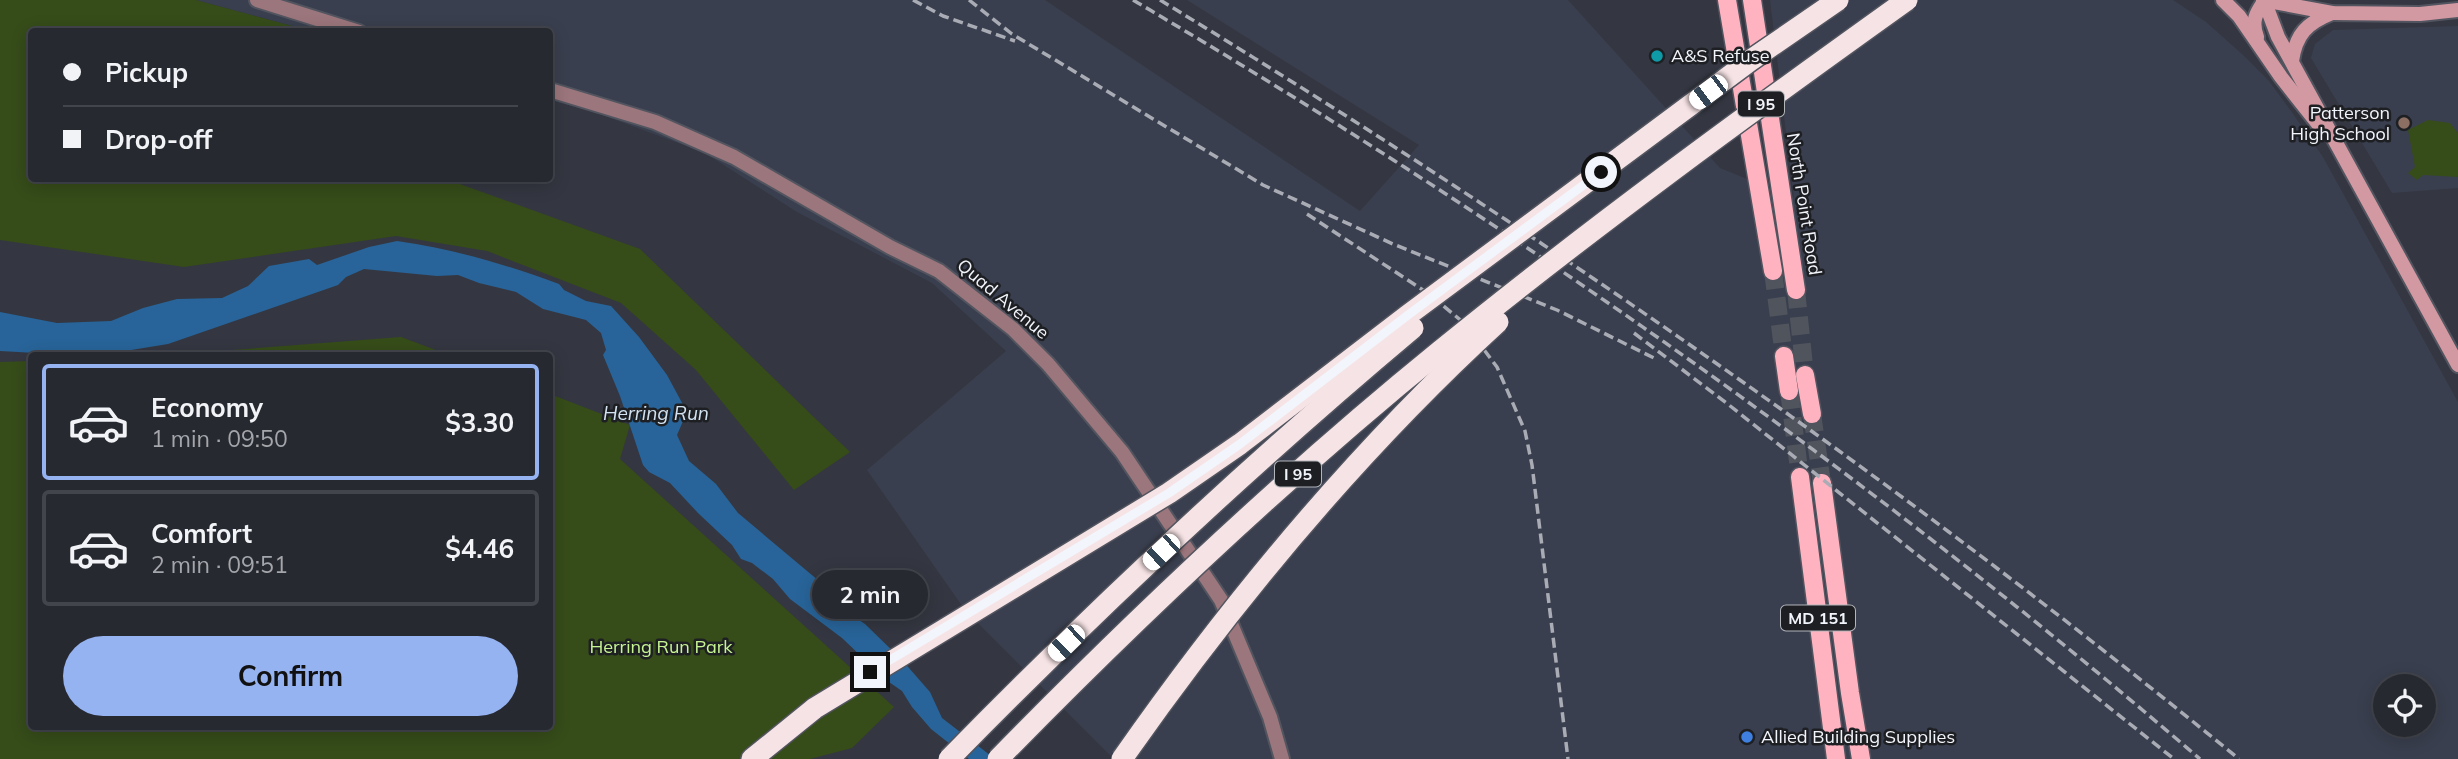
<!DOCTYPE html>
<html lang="en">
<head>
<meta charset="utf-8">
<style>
	body { margin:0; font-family:Mulish,sans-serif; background:#33353d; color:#f1f3f6; height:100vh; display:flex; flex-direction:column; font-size:26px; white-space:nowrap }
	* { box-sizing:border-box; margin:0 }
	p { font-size:23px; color:#a4a6ab }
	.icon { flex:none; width:38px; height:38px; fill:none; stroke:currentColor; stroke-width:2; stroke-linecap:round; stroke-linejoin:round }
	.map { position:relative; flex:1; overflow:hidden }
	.drawer { position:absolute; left:28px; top:352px; width:525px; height:378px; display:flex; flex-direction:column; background:#272931; border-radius:7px; box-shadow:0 4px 18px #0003,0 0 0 2px #43454d }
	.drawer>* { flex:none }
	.hud { position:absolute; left:28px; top:28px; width:525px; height:154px; border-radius:7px; box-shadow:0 4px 18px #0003,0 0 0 2px #43454d; display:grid; align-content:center; height:154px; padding:0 35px; background:#272931 }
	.buttons { position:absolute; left:2373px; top:674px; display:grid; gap:14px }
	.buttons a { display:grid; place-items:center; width:63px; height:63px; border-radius:50%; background:#272931; box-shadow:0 4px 18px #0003,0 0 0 2px #43454d; font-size:35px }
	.end { position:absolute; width:32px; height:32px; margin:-16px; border:9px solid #f2f5fb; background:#111; box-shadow:0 0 0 4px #111 }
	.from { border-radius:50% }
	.bubble { position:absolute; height:49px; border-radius:24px; background:#272931; box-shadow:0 4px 18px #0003,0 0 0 2px #43454d; font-size:23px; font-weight:700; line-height:49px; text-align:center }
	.car { position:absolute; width:21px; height:42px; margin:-21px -10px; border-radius:9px; box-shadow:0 0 5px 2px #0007; background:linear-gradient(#fff 24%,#345 0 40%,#fff 0 76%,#345 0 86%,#fff 0) }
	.hud b { display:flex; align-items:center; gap:24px; height:66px; font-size:26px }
	.hud b+b { border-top:2px solid #43454d }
	.hud i { width:18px; height:18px; background:#f1f3f6 }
	ul { padding:12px 0 0; list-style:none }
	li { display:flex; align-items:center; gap:21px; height:116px; margin:0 14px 10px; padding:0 21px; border:4px solid #43454d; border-radius:7px }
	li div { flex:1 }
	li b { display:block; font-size:26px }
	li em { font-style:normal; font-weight:700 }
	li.on { border-color:#95b2f1 }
	li>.icon { width:63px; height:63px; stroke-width:1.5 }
	.action { display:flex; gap:14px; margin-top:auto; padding:14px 35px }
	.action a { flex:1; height:80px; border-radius:42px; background:#95b2f1; color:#111; font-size:28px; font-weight:700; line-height:80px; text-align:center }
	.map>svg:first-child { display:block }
	.built { fill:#3a3f4f; fill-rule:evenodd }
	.green { fill:#364c19 }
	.water { fill:#286499 }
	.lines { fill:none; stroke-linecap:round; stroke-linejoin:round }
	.primary-tunnel { stroke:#50545d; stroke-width:18; stroke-dasharray:18 9; stroke-linecap:butt }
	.street-casing { stroke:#52555f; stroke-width:18 }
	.secondary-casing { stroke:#52555f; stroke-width:18 }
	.primary-casing { stroke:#52555f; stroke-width:21 }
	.highway-casing { stroke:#52555f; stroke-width:24 }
	.street { stroke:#9b767c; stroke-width:14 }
	.secondary { stroke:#d399a2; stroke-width:14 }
	.primary { stroke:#ffb3c0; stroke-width:18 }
	.highway { stroke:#f6e3e5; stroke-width:21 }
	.rail { stroke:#a9acb4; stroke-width:3.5; stroke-dasharray:10 5; stroke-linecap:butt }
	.highway-bridge-casing { stroke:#52555f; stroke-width:24; stroke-linecap:butt }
	.highway-bridge { stroke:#f6e3e5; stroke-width:21 }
	.route { stroke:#f2f5fb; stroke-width:9 }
	.culture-dot { fill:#0f9aa8; stroke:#1d1f23; stroke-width:2.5 }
	.education-dot { fill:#8d6e63; stroke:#1d1f23; stroke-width:2.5 }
	.shop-dot { fill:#3f7fe0; stroke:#1d1f23; stroke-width:2.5 }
	.labels { text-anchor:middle; stroke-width:5; stroke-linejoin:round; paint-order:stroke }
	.shield { fill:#1d1f23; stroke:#b2b5ba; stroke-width:2 }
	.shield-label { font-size:16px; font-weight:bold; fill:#f2f5fb }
	.poi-label { font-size:18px; fill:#f2f5fb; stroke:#1d1f23; text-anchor:start }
	.street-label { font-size:18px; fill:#f2f5fb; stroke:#1d1f23 }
	.park-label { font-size:18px; fill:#c6f492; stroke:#1d1f23 }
	.water-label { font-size:19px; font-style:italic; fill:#d2e2f1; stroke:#1d1f23 }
</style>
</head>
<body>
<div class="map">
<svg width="2458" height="759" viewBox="0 0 2458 759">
	<rect width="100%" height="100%" fill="#343741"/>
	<g class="built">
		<path d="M 196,0 L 1045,0 L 1360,211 L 1419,145 L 1187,0 L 1568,0 L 1720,168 L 1794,198 L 1770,0 L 2173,0 L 2206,22 L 2242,54 L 2269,81 L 2291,111 L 2323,157 L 2458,402 L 2458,759 L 1114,759 L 965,610 L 867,470 L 1006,351 L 932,283 L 797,212 L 705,153 L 597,113 L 550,100 L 550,32 L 311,31 ZM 2385,686 L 2424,686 L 2424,724 L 2385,724 Z"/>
		<polygon points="2458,26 2458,188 2392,193 2311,58 2315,44 2333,30"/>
	</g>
	<g class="green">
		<polygon points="0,0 196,0 311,31 32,32 32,178 446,179 640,249 850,452 794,490 696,370 621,303 487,251 396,236 184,267 0,240"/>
		<polygon points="2428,120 2450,123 2458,133 2458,177 2423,175 2417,180 2408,173 2415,167 2408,130"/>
		<polygon points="401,337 449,355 167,355"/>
		<polygon points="31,361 32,726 550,726 550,394 630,425 620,459 894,707 852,748 810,759 0,759 0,362"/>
	</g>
	<path class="water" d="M 397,241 C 454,249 504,264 559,284 L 564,290 L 586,301 L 611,306 L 639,337 L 667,375 L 687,412 L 677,435 L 689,461 L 716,484 L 738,513 L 825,586 L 847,612 L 865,624 L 902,660 L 930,692 L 942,718 L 995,759 L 969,759 L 931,729 L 912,707 L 902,691 L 886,680 L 842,638 L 790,599 L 773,579 L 752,563 L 741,559 L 732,545 L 698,513 L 670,483 L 649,472 L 643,465 L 620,396 L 603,355 L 606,350 L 601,333 L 586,320 L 543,309 L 516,292 L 479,283 L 458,275 L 437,276 L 364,269 L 346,277 L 338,285 L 168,344 L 119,352 L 72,355 L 0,351 L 0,312 L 57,323 L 111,321 L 143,308 L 177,299 L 222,298 L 248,286 L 269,266 L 309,259 L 317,265 L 369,247 Z"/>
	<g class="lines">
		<g class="primary-tunnel">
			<polyline points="1773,271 1784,356"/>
			<polyline points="1796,290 1805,375"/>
			<polyline points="1789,391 1800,477"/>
			<polyline points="1812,414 1822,483"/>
		</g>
		<defs>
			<g id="street">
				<polyline points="257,0 359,32"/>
				<polyline points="550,90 655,122 734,157 890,247 939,271 1013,329 1048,364 1122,452 1221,600 1270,717 1282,759"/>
			</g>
			<g id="secondary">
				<polyline points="2223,0 2239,16 2281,77 2322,129"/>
				<polyline points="2263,0 2332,13 2420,14 2458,10"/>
				<polyline points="2264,0 2278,37 2458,365"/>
				<path d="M 2257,37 C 2251,21 2256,13 2265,0"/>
				<path d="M 2292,61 C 2296,34 2307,23 2332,13"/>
			</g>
			<g id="primary">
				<polyline points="1727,0 1773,271"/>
				<polyline points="1752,0 1796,290"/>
				<polyline points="1784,356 1789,391"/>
				<polyline points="1805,375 1812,414"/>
				<polyline points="1800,477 1836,759"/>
				<polyline points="1822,483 1850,693 1861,759"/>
			</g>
			<polyline id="highway" points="752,759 815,708"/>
		</defs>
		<use href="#street" class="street-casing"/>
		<use href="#secondary" class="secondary-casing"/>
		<use href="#primary" class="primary-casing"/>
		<use href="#highway" class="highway-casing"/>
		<use href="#street" class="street"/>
		<use href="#secondary" class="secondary"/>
		<use href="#primary" class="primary"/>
		<use href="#highway" class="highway"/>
		<g class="rail">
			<polyline points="913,0 943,16 1015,41"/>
			<polyline points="969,0 1012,34 1263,185 1393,244 1557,310 1656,359"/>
			<path d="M 1133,0 C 1510,222 1869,474 2200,759"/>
			<path d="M 1160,0 C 1536,229 1898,480 2239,759"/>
			<polyline points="1307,214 1429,294 1464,323 1497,367 1525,431 1532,465 1568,759"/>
			<polyline points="1634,333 1729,405 2174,759"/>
		</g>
		<defs>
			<g id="highway-bridge">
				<polyline points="815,708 1169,493 1240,444 1408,315 1751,60 1838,0"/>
				<path d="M 949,759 C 1097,608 1251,464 1413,328"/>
				<path d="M 998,759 C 1138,616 1285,477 1440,351 C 1591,228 1749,113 1907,0"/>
				<path d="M 1122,759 C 1232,602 1356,452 1498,322"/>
			</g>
		</defs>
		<use href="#highway-bridge" class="highway-bridge-casing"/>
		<use href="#highway-bridge" class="highway-bridge"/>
	</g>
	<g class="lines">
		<polyline class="route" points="870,672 1169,493 1240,444 1408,315 1601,172"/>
	</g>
	<circle class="culture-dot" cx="1657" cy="56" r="7"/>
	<circle class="education-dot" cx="2404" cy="123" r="7"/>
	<circle class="shop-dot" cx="1747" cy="737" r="7"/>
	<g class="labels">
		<g class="shield">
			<rect x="1738" y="91.5" width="46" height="25" rx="5"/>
			<rect x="1275" y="461.5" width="46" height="25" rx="5"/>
			<rect x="1781" y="605.5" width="74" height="25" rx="5"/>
		</g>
		<g class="shield-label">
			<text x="1761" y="110">I 95</text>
			<text x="1298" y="480">I 95</text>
			<text x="1818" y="624">MD 151</text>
		</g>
		<g class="poi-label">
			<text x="1671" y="62">A&amp;S Refuse</text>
			<text x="2390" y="119" text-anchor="end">Patterson<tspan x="2390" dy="21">High School</tspan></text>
			<text x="1761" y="743">Allied Building Supplies</text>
		</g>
		<g class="street-label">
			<text transform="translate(1804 204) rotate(81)" y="6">North Point Road</text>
			<text transform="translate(1003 299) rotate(40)" y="6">Quad Avenue</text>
		</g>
		<g class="park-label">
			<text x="661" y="653">Herring Run Park</text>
		</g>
		<g class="water-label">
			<text x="656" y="420">Herring Run</text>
		</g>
	</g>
</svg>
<div class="buttons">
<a><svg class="icon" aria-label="locate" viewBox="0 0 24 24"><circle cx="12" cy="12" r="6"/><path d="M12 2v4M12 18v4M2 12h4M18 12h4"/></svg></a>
</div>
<i class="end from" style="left:1601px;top:172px"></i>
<i class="end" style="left:870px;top:672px"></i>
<div class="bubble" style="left:812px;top:570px;width:116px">2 min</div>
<i class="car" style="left:1708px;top:92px;rotate:233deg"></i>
<i class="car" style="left:1161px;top:552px;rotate:227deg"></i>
<i class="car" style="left:1066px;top:643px;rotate:226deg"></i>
<div class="hud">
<b><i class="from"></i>Pickup</b>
<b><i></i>Drop-off</b>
</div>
<section class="drawer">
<ul>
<li class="on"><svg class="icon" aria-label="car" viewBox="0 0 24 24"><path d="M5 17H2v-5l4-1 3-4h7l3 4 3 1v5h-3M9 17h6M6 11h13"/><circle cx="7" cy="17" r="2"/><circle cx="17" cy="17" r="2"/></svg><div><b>Economy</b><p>1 min · 09:50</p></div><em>$3.30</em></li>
<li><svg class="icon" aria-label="car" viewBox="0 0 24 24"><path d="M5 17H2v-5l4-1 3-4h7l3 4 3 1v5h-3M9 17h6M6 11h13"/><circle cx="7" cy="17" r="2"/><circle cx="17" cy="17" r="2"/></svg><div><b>Comfort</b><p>2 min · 09:51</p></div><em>$4.46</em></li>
</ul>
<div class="action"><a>Confirm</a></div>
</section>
</div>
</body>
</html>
